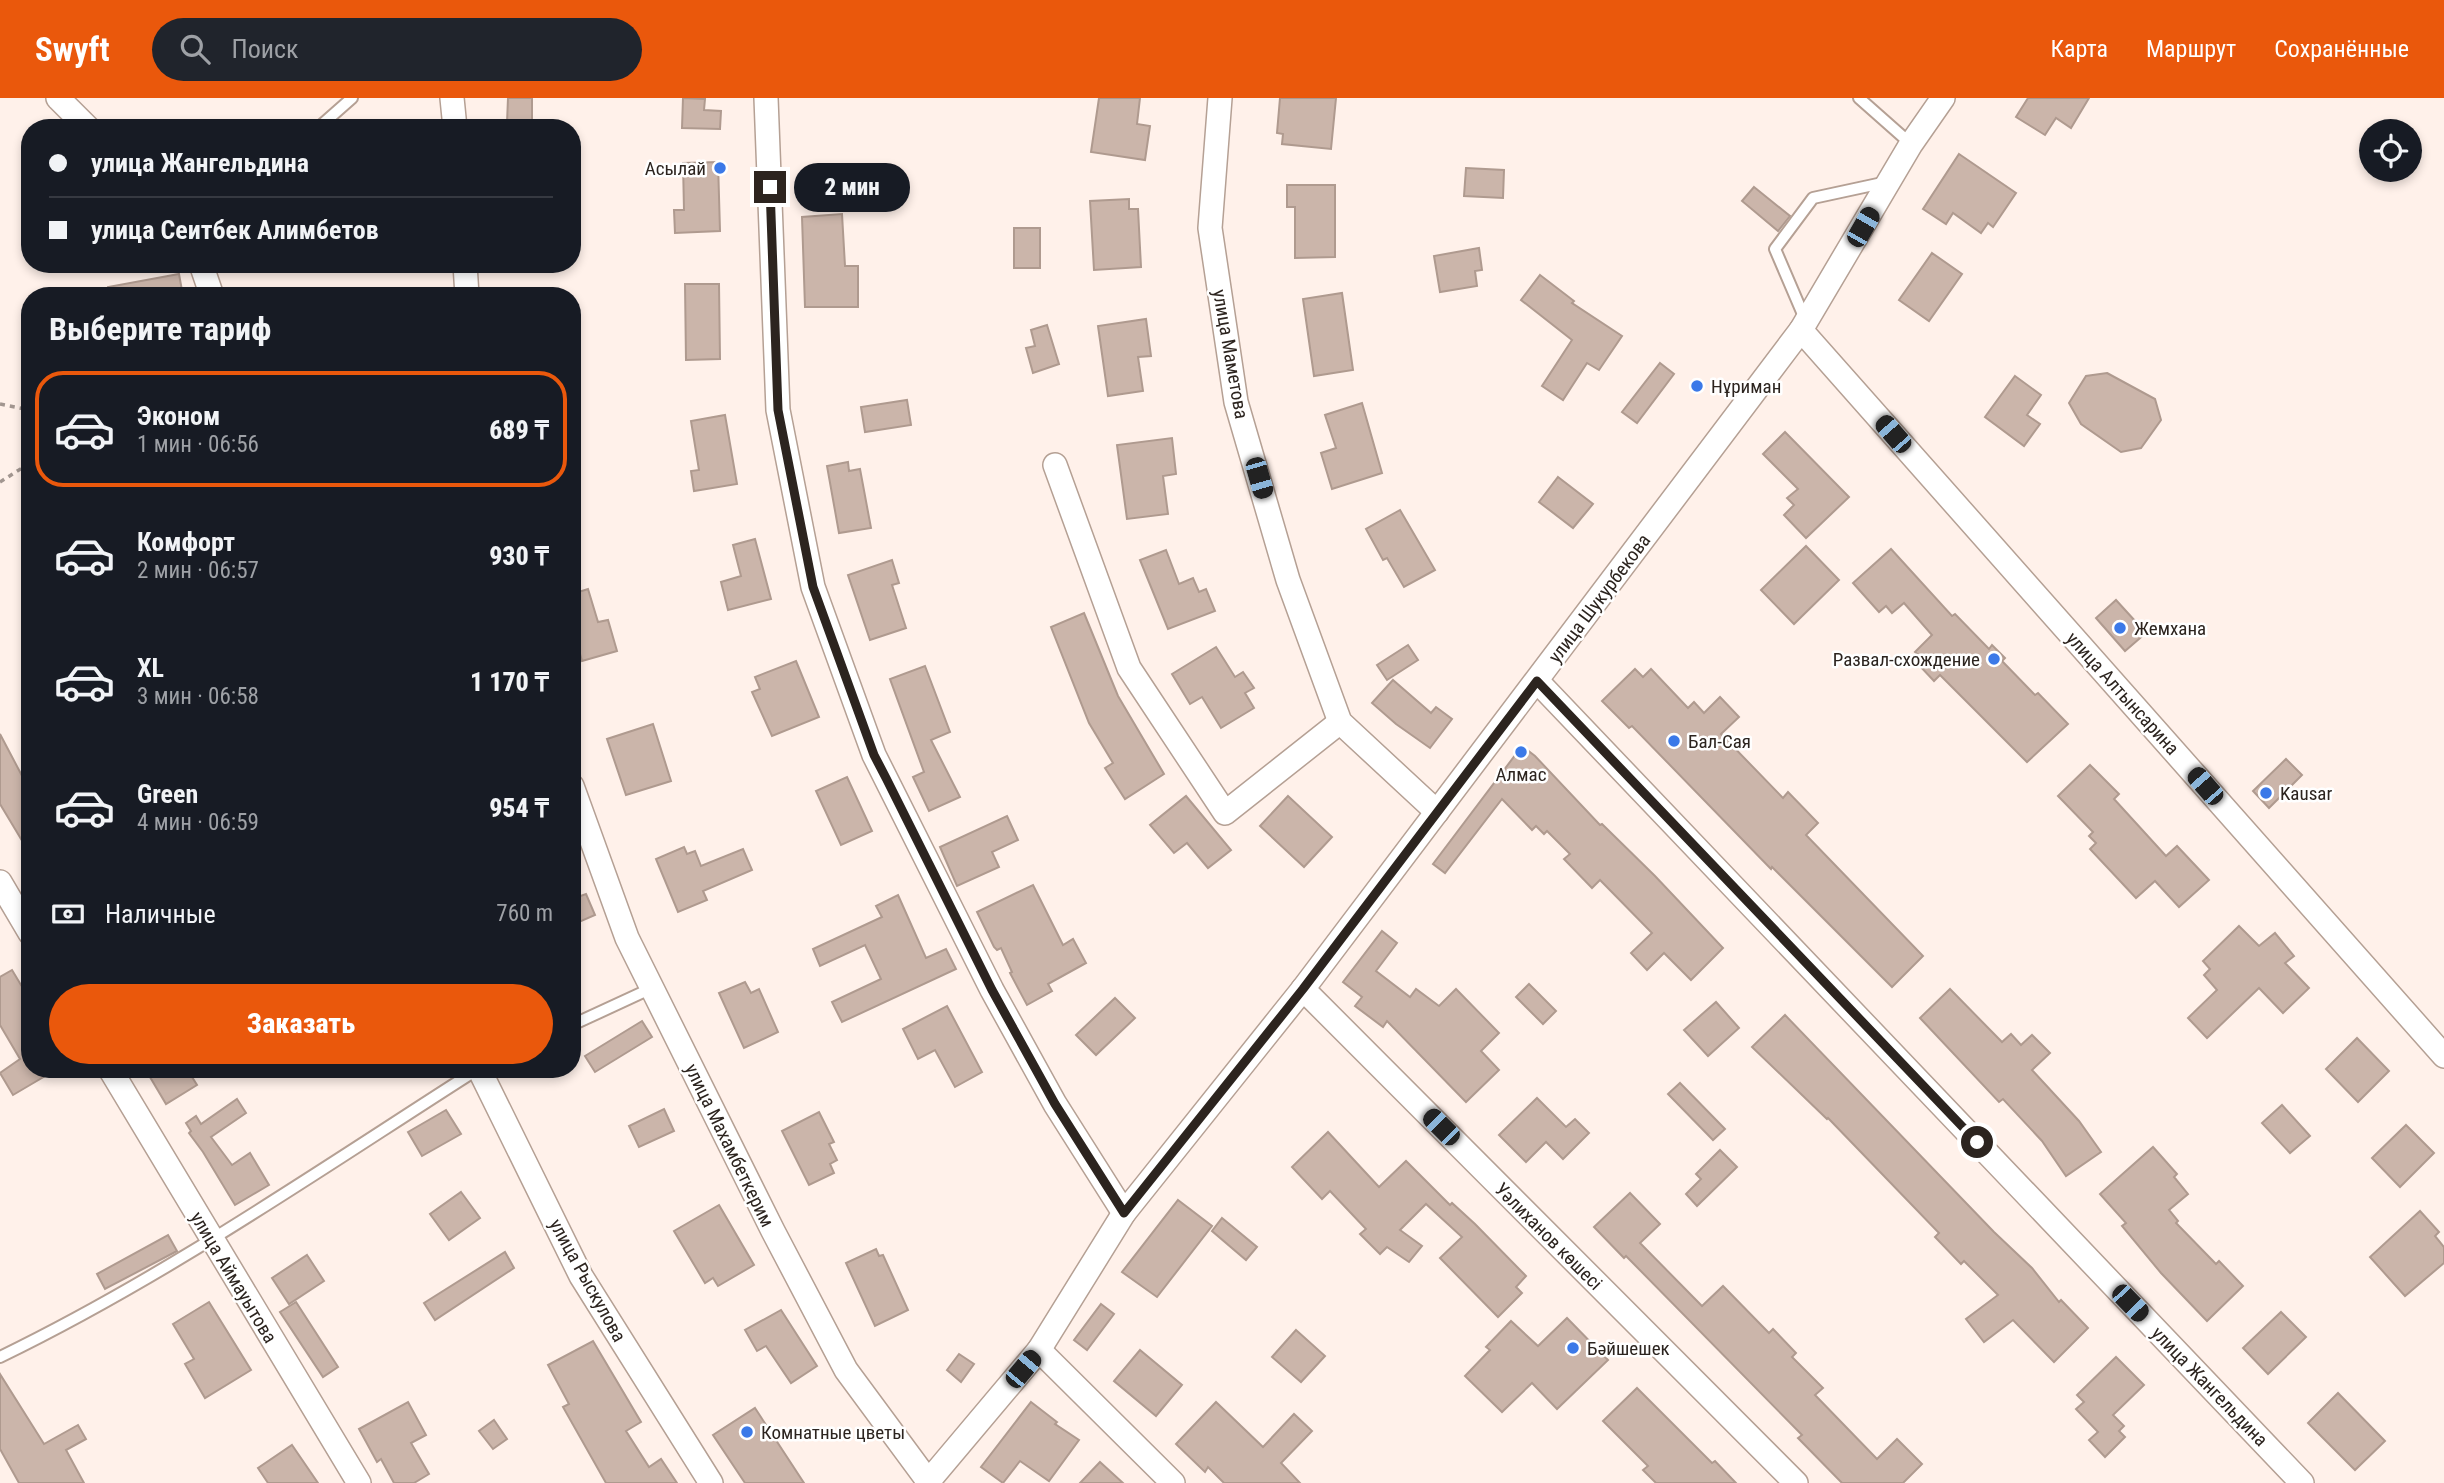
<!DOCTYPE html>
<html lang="ru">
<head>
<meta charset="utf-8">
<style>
	body { margin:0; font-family:"Roboto Condensed",sans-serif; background:#20242c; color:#f1f3f6; height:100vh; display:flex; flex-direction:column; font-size:26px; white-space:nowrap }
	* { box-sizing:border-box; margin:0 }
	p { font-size:23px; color:#9ea1a6 }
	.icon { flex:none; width:38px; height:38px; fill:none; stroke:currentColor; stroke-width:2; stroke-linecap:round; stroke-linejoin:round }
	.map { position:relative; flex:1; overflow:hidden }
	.sheet { position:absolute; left:21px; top:189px; width:560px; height:791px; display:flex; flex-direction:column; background:#171b24; border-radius:28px; box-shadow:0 4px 10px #0003 }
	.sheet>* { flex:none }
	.hud { position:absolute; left:21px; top:21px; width:560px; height:154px; border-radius:28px; box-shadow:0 4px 10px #0003; display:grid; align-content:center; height:154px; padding:0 28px; background:#171b24 }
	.buttons { position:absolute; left:2359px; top:21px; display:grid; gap:14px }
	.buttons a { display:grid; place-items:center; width:63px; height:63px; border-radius:50%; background:#171b24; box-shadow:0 4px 10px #0003; font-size:35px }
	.end { position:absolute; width:32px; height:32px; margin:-16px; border:9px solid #2c241f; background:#fff; box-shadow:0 0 0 4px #fff }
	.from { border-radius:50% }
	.bubble { position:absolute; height:49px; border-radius:24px; background:#171b24; box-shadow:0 4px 10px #0003; font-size:23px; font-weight:800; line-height:49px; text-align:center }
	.car { position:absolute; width:21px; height:42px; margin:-21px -10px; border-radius:9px; box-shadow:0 0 5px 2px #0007; background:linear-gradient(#222 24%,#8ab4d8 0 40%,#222 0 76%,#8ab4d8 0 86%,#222 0) }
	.hud b { display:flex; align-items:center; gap:24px; height:66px; font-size:26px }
	.hud b+b { border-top:2px solid #363941 }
	.hud i { width:18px; height:18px; background:#f1f3f6 }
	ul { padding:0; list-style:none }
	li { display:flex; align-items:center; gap:21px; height:116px; margin:0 14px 10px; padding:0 14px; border:4px solid transparent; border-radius:28px }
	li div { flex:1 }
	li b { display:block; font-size:26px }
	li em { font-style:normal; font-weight:800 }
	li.active { border-color:#ea580c }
	li>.icon { width:63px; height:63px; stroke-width:1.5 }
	h2 { padding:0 28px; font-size:32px; line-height:84px }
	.pay { display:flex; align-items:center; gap:18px; height:77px; padding:0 28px; font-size:26px }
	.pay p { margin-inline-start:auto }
	.action { display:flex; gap:14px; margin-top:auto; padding:14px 28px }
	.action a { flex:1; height:80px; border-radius:42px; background:#ea580c; color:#fff; font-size:28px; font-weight:800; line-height:80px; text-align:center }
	header { display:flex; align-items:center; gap:42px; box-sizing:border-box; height:98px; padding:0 35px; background:#ea580c; color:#fff }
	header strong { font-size:33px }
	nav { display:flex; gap:38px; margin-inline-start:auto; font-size:24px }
	.search { width:490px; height:63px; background:#20242c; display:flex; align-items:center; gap:18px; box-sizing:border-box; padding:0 24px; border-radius:38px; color:#9ea1a6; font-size:26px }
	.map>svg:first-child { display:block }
	.building { fill:#cbb5aa; stroke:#af9a8f; stroke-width:2 }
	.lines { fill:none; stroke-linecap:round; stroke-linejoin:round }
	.service-casing { stroke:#b5a094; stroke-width:14 }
	.minor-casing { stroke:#b5a094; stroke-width:26 }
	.path { stroke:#a29690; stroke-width:3.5; stroke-dasharray:5 5; stroke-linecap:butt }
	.service { stroke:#fff; stroke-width:10 }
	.minor { stroke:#fff; stroke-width:23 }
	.route { stroke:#2c241f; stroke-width:9 }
	.poi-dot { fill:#3b79e8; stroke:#fff; stroke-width:2.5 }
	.labels { text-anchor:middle; stroke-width:5; stroke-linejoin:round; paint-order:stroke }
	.poi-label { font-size:19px; fill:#2c241f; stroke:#fff; text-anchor:start }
	.street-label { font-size:19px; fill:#2c241f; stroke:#fff }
</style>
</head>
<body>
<header>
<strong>Swyft</strong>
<div class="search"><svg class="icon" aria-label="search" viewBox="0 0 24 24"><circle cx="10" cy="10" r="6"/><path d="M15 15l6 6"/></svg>Поиск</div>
<nav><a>Карта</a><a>Маршрут</a><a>Сохранённые</a></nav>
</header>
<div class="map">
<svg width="2444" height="1385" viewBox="0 0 2444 1385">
	<rect width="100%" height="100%" fill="#fff1ea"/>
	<g class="building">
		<polygon points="508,0 532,0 532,25 507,25"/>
		<polygon points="683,0 705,1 704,12 721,13 720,31 682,30"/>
		<polygon points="1099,0 1140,0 1137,26 1150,28 1145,62 1091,54"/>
		<polygon points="1280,0 1336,0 1331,51 1282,46 1283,36 1277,35"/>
		<polygon points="2028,0 2089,0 2071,30 2056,20 2045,37 2016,19"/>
		<polygon points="1959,56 2016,95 1993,129 1988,125 1981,135 1953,115 1946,126 1923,111"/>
		<polygon points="718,64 720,133 675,135 674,112 684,112 683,65"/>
		<polygon points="1466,70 1504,72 1503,100 1464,98"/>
		<polygon points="1287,87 1335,87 1335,159 1295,160 1295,109 1287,109"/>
		<polygon points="1754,89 1790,118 1778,133 1742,103"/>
		<polygon points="1129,101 1129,111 1138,111 1141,169 1094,172 1090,103"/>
		<polygon points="842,116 845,168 858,168 858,209 805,209 802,119"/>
		<rect x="1014" y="130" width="26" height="40"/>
		<polygon points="1479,150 1482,172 1475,173 1477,188 1440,194 1434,158"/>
		<polygon points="1932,155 1962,176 1929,223 1899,202"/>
		<polygon points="179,176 183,198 108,198 108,189"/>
		<polygon points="1540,177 1574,203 1572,205 1622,238 1599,272 1587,265 1563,302 1542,288 1572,242 1521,202"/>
		<polygon points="685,186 719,186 720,261 686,262"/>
		<polygon points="1342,195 1353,272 1314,278 1303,201"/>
		<polygon points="1146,221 1151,258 1138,259 1143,293 1108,298 1098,228"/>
		<polygon points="1047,227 1059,266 1033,275 1026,250 1035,248 1031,232"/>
		<polygon points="1660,265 1674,276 1637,325 1622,314"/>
		<polygon points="2107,275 2155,301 2161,322 2141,350 2121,354 2081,326 2069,305 2086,278"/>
		<polygon points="2015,278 2041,297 2027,317 2040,326 2024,348 1985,319"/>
		<polygon points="907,302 911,327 865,334 861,309"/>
		<polygon points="1362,305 1382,375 1332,391 1321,355 1336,350 1325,317"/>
		<polygon points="725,317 737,386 694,393 691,373 699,372 691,323"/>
		<polygon points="1785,334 1849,399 1806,440 1784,417 1794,407 1787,400 1798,391 1763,356"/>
		<polygon points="1172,340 1176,376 1163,378 1168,416 1127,421 1117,347"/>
		<polygon points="848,364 849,373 860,371 871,430 839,435 827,368"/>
		<polygon points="1558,379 1593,406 1573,430 1539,404"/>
		<polygon points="1400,412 1435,472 1404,489 1387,460 1383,462 1366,431"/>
		<polygon points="755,441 771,501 728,512 721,484 741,478 733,447"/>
		<polygon points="1806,448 1839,482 1794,526 1761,492"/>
		<polygon points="1891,451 1952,518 1955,516 1989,551 1992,547 2005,560 2002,563 2035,597 2038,595 2068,626 2027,664 1940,577 1934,583 1918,566 1923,561 1915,554 1932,537 1904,505 1892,515 1886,508 1879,514 1853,485"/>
		<polygon points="1166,452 1179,486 1193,480 1199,494 1206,491 1215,513 1168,531 1140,462"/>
		<polygon points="892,462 899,485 892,487 906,530 870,542 848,477"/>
		<polygon points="588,491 598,524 608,522 617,553 582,563 572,527 572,496"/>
		<polygon points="2116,502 2146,535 2125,553 2096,520"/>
		<polygon points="1084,515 1118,598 1164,676 1125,701 1105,670 1113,665 1089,625 1051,529"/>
		<polygon points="1408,547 1418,562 1387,582 1377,567"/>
		<polygon points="1216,549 1235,579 1243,574 1254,590 1245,595 1254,610 1221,630 1202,599 1190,606 1172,576"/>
		<polygon points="796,563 819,619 772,638 752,594 760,591 755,579"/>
		<polygon points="925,568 950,634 931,642 960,699 929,713 913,679 924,674 890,581"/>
		<polygon points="1635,571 1643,579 1651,571 1688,610 1694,604 1704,615 1720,599 1739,619 1721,636 1783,700 1788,694 1818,725 1806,737 1923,858 1892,889 1772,769 1771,771 1632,628 1629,630 1602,603"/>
		<polygon points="1393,582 1431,615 1436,609 1452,621 1430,650 1396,626 1372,605"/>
		<polygon points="653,626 671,683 626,697 607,641"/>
		<polygon points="0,636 30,693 30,756 0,706"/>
		<polygon points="1522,648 1535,658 1600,727 1602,726 1655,778 1723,850 1691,882 1664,855 1647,872 1631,855 1652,835 1600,782 1592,790 1564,761 1570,756 1547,733 1544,736 1536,728 1532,732 1502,701 1445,775 1433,766"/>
		<polygon points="2286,661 2302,677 2269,710 2253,693"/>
		<polygon points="2090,667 2119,696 2114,701 2166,758 2177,748 2209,782 2179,809 2155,783 2136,800 2090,751 2096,745 2089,738 2093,734 2058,698"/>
		<polygon points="847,679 872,733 841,747 816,693"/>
		<polygon points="1186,698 1231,752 1208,770 1187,745 1174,755 1150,727"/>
		<polygon points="1288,698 1332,739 1304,769 1260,728"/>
		<polygon points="1007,718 1018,742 992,754 999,769 957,788 940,749"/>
		<polygon points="684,749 687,756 695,753 701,768 743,751 752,772 703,793 707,802 678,814 656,761"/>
		<polygon points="1033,787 1063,847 1073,841 1086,865 1048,886 1052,893 1027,907 1010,875 1012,874 1001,850 997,852 994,849 977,814"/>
		<polygon points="586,796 595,817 579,824 572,807 572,801"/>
		<polygon points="898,797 926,860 946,851 956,871 842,924 832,904 881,881 865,847 820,868 813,851 882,819 876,808"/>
		<polygon points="2239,828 2259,848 2275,835 2294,858 2285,865 2309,890 2283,915 2259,890 2207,940 2188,920 2217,892 2204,877 2210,871 2203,863"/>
		<polygon points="1382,833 1397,845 1376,873 1410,899 1416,891 1439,908 1456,891 1499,935 1481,953 1499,972 1466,1004 1387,923 1383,929 1355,908 1362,899 1343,884"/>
		<polygon points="12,872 30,902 30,971 57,971 13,997 0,975 20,961 0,927 0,879"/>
		<polygon points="745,884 751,895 759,891 778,934 744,950 719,895"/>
		<polygon points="1529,886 1556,913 1543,926 1516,899"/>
		<polygon points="1950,891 2002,944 2011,936 2021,947 2032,937 2050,955 2032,972 2079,1023 2101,1054 2066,1078 2042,1043 2003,1001 1999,1004 1920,920"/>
		<polygon points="1115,900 1135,920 1096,957 1076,937"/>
		<polygon points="1716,904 1739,930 1708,958 1684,932"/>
		<polygon points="947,908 982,974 955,989 935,952 918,961 903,931"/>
		<polygon points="1785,917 1994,1134 2032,1170 2059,1204 2061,1202 2088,1230 2054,1264 2013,1222 1984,1244 1966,1221 1998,1197 1964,1163 1961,1166 1935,1139 1939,1135 1828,1020 1827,1021 1752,949"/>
		<polygon points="642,923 652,939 595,974 585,958"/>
		<polygon points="2357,940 2389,973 2358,1004 2326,971"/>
		<polygon points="163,971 187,971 197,987 166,1006 150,979"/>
		<polygon points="1680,985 1725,1031 1713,1042 1668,996"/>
		<polygon points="1537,1000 1566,1029 1575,1021 1589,1035 1563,1061 1546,1044 1526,1064 1499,1037"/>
		<polygon points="237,1001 246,1015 211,1039 232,1067 250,1055 269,1087 235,1107 203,1054 189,1035 191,1033 186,1025 196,1018 201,1026"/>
		<polygon points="2282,1007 2310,1038 2290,1055 2262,1025"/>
		<polygon points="664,1011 674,1033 639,1049 629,1028"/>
		<polygon points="446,1012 461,1036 422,1058 408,1034"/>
		<polygon points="819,1014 834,1044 829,1046 837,1062 830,1066 834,1075 809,1087 782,1033"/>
		<polygon points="2406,1027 2434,1055 2400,1089 2372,1060"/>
		<polygon points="1328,1034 1379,1089 1406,1063 1450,1107 1452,1105 1475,1126 1526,1178 1516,1189 1522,1195 1498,1219 1440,1160 1462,1139 1426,1106 1400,1132 1422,1148 1409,1164 1387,1149 1380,1156 1360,1136 1366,1131 1330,1093 1322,1101 1292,1069"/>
		<polygon points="2153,1049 2177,1076 2174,1079 2188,1096 2169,1112 2178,1123 2176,1125 2216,1166 2219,1163 2243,1188 2207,1223 2161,1175 2122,1128 2126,1125 2100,1096"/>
		<polygon points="1720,1052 1737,1069 1697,1108 1686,1096 1701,1081 1696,1076"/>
		<polygon points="461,1094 480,1120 449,1142 430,1116"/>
		<polygon points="1630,1095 1660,1126 1640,1145 1702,1208 1723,1188 1769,1235 1773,1231 1796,1255 1792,1259 1823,1290 1815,1297 1877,1361 1897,1341 1922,1366 1903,1385 1842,1385 1798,1340 1802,1337 1626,1158 1624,1160 1594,1129"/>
		<polygon points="1178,1102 1212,1128 1157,1199 1122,1174"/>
		<polygon points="719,1107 754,1167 718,1188 713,1180 705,1185 674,1133"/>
		<polygon points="2420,1113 2439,1134 2435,1138 2444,1149 2444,1165 2405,1198 2370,1159"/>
		<polygon points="1222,1120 1257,1149 1246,1162 1212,1133"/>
		<polygon points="168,1137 177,1153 105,1191 97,1176"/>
		<polygon points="876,1151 879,1158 883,1157 908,1212 875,1228 846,1165"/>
		<polygon points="505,1154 514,1170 435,1222 424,1205"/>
		<polygon points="307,1157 324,1183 289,1206 272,1180"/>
		<polygon points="209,1204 251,1272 205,1300 185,1266 194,1261 173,1226"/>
		<polygon points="296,1204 338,1269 323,1279 280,1214"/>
		<polygon points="1101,1206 1114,1216 1087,1252 1074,1242"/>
		<polygon points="781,1212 817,1268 791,1285 766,1248 757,1253 745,1232"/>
		<polygon points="2281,1214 2306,1239 2268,1276 2243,1250"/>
		<polygon points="1567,1220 1608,1262 1557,1311 1532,1285 1502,1314 1465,1278 1490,1252 1486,1249 1511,1223 1538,1248"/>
		<polygon points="1296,1232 1325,1258 1301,1284 1272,1259"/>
		<polygon points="593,1243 641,1324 626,1333 649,1369 661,1361 677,1385 606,1385 563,1309 569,1306 548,1267"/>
		<polygon points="1140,1252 1182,1287 1156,1318 1114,1283"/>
		<polygon points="959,1256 974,1266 961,1284 947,1272"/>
		<polygon points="2116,1259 2144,1287 2113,1317 2124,1328 2119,1333 2125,1339 2105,1359 2089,1342 2098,1334 2076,1311 2084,1304 2077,1297"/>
		<polygon points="0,1276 44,1346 78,1327 86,1341 66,1352 84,1385 19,1385 0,1351"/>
		<polygon points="1637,1290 1712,1365 1715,1363 1736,1385 1656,1385 1643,1372 1648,1368 1603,1323"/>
		<polygon points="2338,1295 2385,1343 2355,1372 2308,1325"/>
		<polygon points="408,1304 426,1337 411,1345 429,1376 414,1385 394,1385 381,1361 377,1364 359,1331"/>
		<polygon points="1031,1304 1057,1324 1055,1326 1079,1342 1049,1383 1020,1363 1003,1385 981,1369"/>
		<polygon points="1216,1304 1263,1349 1294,1316 1312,1333 1281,1365 1300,1385 1224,1385 1208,1369 1205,1374 1176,1346"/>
		<polygon points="755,1310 804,1385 745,1385 713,1337"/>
		<polygon points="494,1322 507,1341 493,1351 479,1333"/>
		<polygon points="292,1347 318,1385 268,1385 258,1370"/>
		<polygon points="1100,1364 1123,1385 1080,1385"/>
	</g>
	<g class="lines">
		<defs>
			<g id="service">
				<polyline points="1859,0 1911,46"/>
				<polyline points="318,30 352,0"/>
				<polyline points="1805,221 1775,151 1813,100 1887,84"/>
				<polyline points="572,927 652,890"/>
				<path d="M 0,1259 C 167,1178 321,1071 478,971"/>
			</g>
			<g id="minor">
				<polyline points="58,0 88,30"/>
				<polyline points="452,0 455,30"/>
				<polyline points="766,0 778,312 813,489 874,657 992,892 1055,1006 1124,1115"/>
				<polyline points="1220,0 1210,130 1236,304 1288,482 1340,624 1437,714"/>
				<polyline points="201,166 212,198"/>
				<polyline points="465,166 467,198"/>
				<polyline points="1801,232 2444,958"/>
				<polyline points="1055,367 1129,570 1225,715 1340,624"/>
				<polyline points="1537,583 2302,1385"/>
				<polyline points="572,688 627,840 773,1133 846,1272 928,1383"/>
				<polyline points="0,784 30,835"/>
				<polyline points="1303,891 1796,1385"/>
				<polyline points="110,971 359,1385"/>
				<polyline points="479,971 581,1178 711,1385"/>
				<polyline points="1039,1252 1173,1385"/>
				<polyline points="927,1385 1039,1252 1124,1115 1303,891 1801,232 1911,46 1943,0"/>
			</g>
		</defs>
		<use href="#service" class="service-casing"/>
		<use href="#minor" class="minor-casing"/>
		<g class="path">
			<polyline points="0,306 30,312"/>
			<polyline points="0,384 30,365"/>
		</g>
		<use href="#service" class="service"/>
		<use href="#minor" class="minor"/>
	</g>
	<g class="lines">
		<polyline class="route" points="770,89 778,312 813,489 874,657 886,680 992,892 1055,1006 1124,1115 1303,891 1537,583 1977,1044"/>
	</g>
	<g class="poi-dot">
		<circle cx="720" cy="70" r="7"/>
		<circle cx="1697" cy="288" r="7"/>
		<circle cx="2120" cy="530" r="7"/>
		<circle cx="1994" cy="561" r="7"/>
		<circle cx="1674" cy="643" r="7"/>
		<circle cx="1521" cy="654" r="7"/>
		<circle cx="2266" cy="695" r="7"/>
		<circle cx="1573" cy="1250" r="7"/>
		<circle cx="747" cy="1334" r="7"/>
	</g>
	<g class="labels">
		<g class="poi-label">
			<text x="706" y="77" text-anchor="end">Асылай</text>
			<text x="1711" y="295">Нұриман</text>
			<text x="2134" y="537">Жемхана</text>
			<text x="1980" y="568" text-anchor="end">Развал-схождение</text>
			<text x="1688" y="650">Бал-Сая</text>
			<text x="1521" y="683" text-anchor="middle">Алмас</text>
			<text x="2280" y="702">Kausar</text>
			<text x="1587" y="1257">Бәйшешек</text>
			<text x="761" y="1341">Комнатные цветы</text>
		</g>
		<g class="street-label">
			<text transform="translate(1231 256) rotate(80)" y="7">улица Маметова</text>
			<text transform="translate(1599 500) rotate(-53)" y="7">улица Шукурбекова</text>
			<text transform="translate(2123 595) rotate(48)" y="7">улица Алтынсарина</text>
			<text transform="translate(730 1047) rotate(64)" y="7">улица Махамбеткерим</text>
			<text transform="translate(1549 1138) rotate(45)" y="7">Уәлиханов көшесі</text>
			<text transform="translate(234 1179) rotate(59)" y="7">улица Аймауытова</text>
			<text transform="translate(588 1182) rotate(61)" y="7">улица Рыскулова</text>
			<text transform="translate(2210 1288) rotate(46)" y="7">улица Жангельдина</text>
		</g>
	</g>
</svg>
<div class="buttons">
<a><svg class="icon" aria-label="locate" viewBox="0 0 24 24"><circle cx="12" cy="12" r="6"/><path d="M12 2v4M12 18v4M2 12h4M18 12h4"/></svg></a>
</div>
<i class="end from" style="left:1977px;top:1044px"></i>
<i class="end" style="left:770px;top:89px"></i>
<div class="bubble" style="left:794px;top:65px;width:116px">2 мин</div>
<i class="car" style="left:1863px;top:129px;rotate:30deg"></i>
<i class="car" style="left:1893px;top:336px;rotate:319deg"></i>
<i class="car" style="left:1259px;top:380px;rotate:164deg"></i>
<i class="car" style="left:2205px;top:688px;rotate:319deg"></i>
<i class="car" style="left:1441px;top:1029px;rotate:315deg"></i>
<i class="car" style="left:2130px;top:1205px;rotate:136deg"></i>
<i class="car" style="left:1023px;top:1271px;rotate:40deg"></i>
<div class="hud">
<b><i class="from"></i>улица Жангельдина</b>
<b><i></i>улица Сеитбек Алимбетов</b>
</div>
<section class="sheet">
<h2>Выберите тариф</h2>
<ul>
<li class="active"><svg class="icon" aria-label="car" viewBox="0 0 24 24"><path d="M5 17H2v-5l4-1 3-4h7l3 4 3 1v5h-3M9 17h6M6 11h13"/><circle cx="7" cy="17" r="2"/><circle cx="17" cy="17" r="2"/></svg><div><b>Эконом</b><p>1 мин · 06:56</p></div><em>689 ₸</em></li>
<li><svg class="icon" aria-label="car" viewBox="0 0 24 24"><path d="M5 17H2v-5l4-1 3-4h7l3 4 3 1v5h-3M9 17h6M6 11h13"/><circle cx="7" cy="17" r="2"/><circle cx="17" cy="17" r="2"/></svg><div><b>Комфорт</b><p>2 мин · 06:57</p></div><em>930 ₸</em></li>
<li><svg class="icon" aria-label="car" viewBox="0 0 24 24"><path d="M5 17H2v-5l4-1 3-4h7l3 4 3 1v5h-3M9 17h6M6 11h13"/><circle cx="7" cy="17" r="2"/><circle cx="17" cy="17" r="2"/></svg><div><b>XL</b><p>3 мин · 06:58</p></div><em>1 170 ₸</em></li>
<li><svg class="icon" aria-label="car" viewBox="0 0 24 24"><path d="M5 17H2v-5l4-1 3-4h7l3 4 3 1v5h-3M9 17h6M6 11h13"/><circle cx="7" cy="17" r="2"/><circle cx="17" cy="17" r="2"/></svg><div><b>Green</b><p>4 мин · 06:59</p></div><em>954 ₸</em></li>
</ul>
<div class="pay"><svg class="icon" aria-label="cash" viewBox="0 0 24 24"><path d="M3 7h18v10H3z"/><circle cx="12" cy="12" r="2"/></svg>Наличные<p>760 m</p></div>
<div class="action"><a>Заказать</a></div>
</section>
</div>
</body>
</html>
